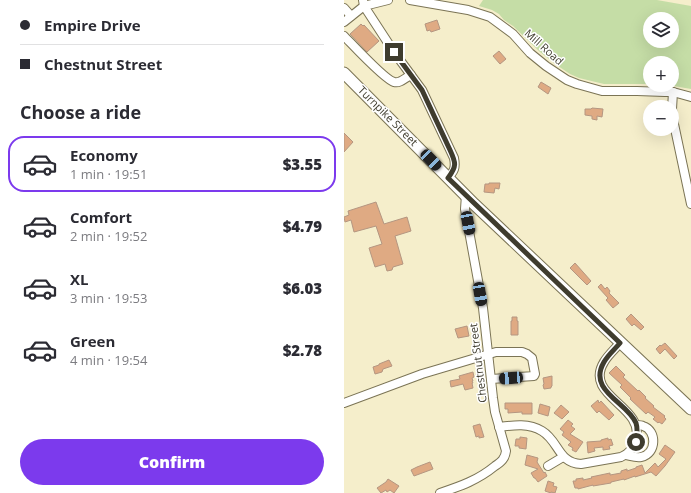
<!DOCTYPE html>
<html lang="en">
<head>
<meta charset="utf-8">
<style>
	body { margin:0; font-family:"Open Sans",sans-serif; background:#f7f7f7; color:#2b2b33; height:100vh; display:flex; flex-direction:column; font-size:15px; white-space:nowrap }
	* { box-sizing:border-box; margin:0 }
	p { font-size:13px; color:#7c7c81 }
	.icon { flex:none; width:22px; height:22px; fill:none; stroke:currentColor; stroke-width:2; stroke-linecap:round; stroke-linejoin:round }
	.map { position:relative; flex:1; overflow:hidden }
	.panel { display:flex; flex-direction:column; background:#fff; width:344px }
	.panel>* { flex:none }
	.top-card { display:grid; align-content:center; height:88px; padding:0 20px; background:#fff }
	.fabs { position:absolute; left:299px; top:12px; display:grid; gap:8px }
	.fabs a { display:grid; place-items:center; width:36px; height:36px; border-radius:50%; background:#fff; box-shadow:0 4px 16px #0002; font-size:20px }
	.end { position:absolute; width:18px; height:18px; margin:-9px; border:5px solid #3f3c2e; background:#fff; box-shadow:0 0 0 2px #fff }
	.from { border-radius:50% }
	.car { position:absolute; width:12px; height:24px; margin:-12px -6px; border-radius:5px; box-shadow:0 0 3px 1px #0007; background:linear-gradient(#222 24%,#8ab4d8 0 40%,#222 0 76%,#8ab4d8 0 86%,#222 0) }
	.top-card b { display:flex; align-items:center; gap:14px; height:38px; font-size:15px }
	.top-card b+b { border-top:1px solid #e1e1e2 }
	.top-card i { width:10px; height:10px; background:#2b2b33 }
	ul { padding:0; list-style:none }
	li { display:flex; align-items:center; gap:12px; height:56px; margin:0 8px 6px; padding:0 12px; border:2px solid transparent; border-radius:16px }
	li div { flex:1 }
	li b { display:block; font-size:15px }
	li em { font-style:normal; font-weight:800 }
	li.current { border-color:#7c3aed }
	li>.icon { width:36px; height:36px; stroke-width:1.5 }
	h2 { padding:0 20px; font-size:18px; line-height:48px }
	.primary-button { display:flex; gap:8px; margin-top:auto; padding:8px 20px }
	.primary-button a { flex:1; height:46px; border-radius:24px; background:#7c3aed; color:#fff; font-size:16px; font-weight:800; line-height:46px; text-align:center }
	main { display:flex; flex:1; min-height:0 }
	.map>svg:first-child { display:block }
	.green { fill:#c5dda6; fill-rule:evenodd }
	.building { fill:#dfaa83; stroke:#b49681 }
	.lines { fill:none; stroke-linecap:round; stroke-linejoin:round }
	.minor-casing { stroke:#7b7455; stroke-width:10 }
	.highway-casing { stroke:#7b7455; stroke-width:13 }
	.minor { stroke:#fff; stroke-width:8 }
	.highway { stroke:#fff; stroke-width:11 }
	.route { stroke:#3f3c2e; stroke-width:5 }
	.labels { text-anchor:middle; stroke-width:3; stroke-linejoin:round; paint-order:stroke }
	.street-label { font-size:11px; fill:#3f3c2e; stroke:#fff }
</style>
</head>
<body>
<main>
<section class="panel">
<div class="top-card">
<b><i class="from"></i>Empire Drive</b>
<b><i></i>Chestnut Street</b>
</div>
<h2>Choose a ride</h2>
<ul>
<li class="current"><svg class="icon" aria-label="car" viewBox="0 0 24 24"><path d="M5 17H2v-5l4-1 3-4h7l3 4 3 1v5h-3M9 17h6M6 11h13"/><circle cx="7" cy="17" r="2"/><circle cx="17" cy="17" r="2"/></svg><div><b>Economy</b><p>1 min · 19:51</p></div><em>$3.55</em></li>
<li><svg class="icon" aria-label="car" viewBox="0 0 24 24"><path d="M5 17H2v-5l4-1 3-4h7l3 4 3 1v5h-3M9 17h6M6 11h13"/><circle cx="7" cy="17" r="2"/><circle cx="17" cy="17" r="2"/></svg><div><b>Comfort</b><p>2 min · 19:52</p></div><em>$4.79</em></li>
<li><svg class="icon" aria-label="car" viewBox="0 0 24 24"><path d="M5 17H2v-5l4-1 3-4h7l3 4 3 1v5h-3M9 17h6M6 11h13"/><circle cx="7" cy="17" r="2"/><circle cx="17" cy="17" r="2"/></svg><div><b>XL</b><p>3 min · 19:53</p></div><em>$6.03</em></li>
<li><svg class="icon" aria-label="car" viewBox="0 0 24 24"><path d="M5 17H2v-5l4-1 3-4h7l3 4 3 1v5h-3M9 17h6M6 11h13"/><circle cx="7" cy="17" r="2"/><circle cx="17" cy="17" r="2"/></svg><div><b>Green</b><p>4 min · 19:54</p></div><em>$2.78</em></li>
</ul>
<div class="primary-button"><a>Confirm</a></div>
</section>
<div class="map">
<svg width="347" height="493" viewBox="0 0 347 493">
	<rect width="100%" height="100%" fill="#f5eecb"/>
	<path class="green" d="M 139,0 L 313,0 L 347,6 L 347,89 L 324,85 L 328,85 L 328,63 L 306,63 L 306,84 L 260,84 L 235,78 L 226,74 L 214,66 L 196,52 L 169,26 L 160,20 L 155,14 L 148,10 L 135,6 ZM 306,19 L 328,19 L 328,41 L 306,41 Z"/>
	<g class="building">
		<polygon points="93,20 96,29 87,32 86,30 83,31 81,24"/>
		<polygon points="17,24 19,26 20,25 35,41 23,52 6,34"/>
		<polygon points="155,51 162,59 156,64 149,56"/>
		<polygon points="197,82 207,88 204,94 194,87"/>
		<polygon points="248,108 259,109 258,117 253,116 253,120 248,119 248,116 241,115 241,109 247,109"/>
		<polygon points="0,133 9,142 0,152"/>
		<polygon points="145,183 156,183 155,189 151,188 150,193 140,192 141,184 145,184"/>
		<polygon points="32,202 40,224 63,217 67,231 51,236 59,264 49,267 48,270 43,271 41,264 31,267 25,248 38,244 32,226 10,232 7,220 1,222 0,217 5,215 4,211"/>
		<polygon points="231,263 247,281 243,285 226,268"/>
		<polygon points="257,284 261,289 263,287 266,291 265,293 275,303 269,308 262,300 264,298 254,287"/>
		<polygon points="287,314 300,327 297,330 290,324 288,326 282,319"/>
		<polygon points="168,317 173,317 173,321 174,321 174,335 167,335 167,321 168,321"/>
		<polygon points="123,326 125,336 114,338 111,329"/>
		<polygon points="321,343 333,356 330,359 321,349 316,354 312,349 316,345 317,346"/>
		<polygon points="45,360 48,366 39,369 38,372 31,374 29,367 35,365 35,364"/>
		<polygon points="272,366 281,375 279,377 294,391 295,390 302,397 301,398 310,406 309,407 321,416 320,417 322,419 318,424 315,422 314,423 309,419 311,417 304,412 302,414 286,399 287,398 276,387 278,385 265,373"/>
		<polygon points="129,372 130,377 128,378 129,381 128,381 129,383 128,383 129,388 121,390 119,384 107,387 106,381 116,379 115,376"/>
		<polygon points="208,376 208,386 207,387 207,388 200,389 199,385 200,384 199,378"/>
		<polygon points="254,400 255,403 257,401 270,415 265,420 255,411 253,413 247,406"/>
		<polygon points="161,403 188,403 188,414 178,414 178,412 164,413 164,409 161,409"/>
		<polygon points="196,404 206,407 204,416 194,413"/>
		<polygon points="217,405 225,412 218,419 210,413"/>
		<polygon points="224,420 229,424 227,426 231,429 226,434 239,442 232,452 228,450 229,448 224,445 227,442 218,435 220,432 216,429"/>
		<polygon points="136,424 140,437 135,438 135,436 132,437 129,426"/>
		<polygon points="176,437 183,438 182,449 175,448 175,446 171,446 172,439 176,439"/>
		<polygon points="264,438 264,440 267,439 269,445 265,446 266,449 259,450 259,447 250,448 251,451 244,453 243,442 257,441 257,440"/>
		<polygon points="321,445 331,452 321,466 312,476 307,472 291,477 291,476 280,480 280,479 267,482 267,483 249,486 249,485 234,489 234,488 231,488 229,481 232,481 232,479 239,478 239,480 248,478 247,477 266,473 266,475 277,473 277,471 283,469 283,471 292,468 292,467 298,465 301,473 311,463 314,467 322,459 315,454"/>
		<polygon points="183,455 194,458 193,462 200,473 201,472 203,476 194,482 191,478 190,478 187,473 194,469 181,465"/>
		<polygon points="86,462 89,469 70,476 67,470 73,467"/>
		<polygon points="44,479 55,486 50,493 46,490 43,492 42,490 37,493 33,488 42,482"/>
		<polygon points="204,481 210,483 209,486 213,487 211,493 207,492 207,493 201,491"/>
	</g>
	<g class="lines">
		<defs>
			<g id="minor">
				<path d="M 19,0 L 20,6 L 50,52 L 78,90 L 110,158 C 112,168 110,171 104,178"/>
				<polyline points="66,0 124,10 146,17 169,34 186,53 202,66 223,80 233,84 258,91 293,91 321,92 329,92 347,97"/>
				<polyline points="0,8 7,16"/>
				<polyline points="0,22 20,6 44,0"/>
				<path d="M 0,36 C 8,44 41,80 50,82 C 56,84 62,77 67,75"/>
				<polyline points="329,92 328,109 330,124 347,204"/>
				<polyline points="0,403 78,374 152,352 178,352 183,354 188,358 191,374 190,376 147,379"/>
				<path d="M 155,427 C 170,425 185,423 198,431 C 215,441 214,463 237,464 L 277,457 C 284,454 290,448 292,439 C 301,406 239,396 260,362 C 264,355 271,349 276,343"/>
				<path d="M 282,455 C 287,456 292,458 297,457 C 313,454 313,430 299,426 C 297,425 294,425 292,425"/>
				<polyline points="204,466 219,457"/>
				<path d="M 96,493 C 117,486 134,480 151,466 C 157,462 161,459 162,451 L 151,412 L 149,398 L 139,308 L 121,209 L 122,195"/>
			</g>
			<polyline id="highway" points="0,73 130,204 347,409"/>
		</defs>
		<use href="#minor" class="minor-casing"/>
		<use href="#highway" class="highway-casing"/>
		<use href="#minor" class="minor"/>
		<use href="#highway" class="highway"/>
	</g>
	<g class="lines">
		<path class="route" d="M 50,52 L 78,90 L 106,150 C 112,163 113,166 104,178 L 276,343 C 271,349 264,355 260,362 C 243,391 283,402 292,423 C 294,429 293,436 292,442"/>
	</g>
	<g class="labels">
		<g class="street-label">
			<text transform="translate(200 47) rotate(42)" y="4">Mill Road</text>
			<text transform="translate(44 116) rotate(45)" y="4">Turnpike Street</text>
			<text transform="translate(134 363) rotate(-97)" y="4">Chestnut Street</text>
		</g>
	</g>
</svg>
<div class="fabs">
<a><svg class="icon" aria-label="layers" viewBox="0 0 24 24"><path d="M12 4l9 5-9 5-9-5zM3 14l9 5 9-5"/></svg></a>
<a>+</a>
<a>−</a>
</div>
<i class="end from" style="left:292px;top:442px"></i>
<i class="end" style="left:50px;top:52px"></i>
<i class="car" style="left:87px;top:160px;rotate:136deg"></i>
<i class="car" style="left:124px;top:223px;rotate:169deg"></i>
<i class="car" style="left:136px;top:294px;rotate:170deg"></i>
<i class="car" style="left:167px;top:378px;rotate:266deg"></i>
</div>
</main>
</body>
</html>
